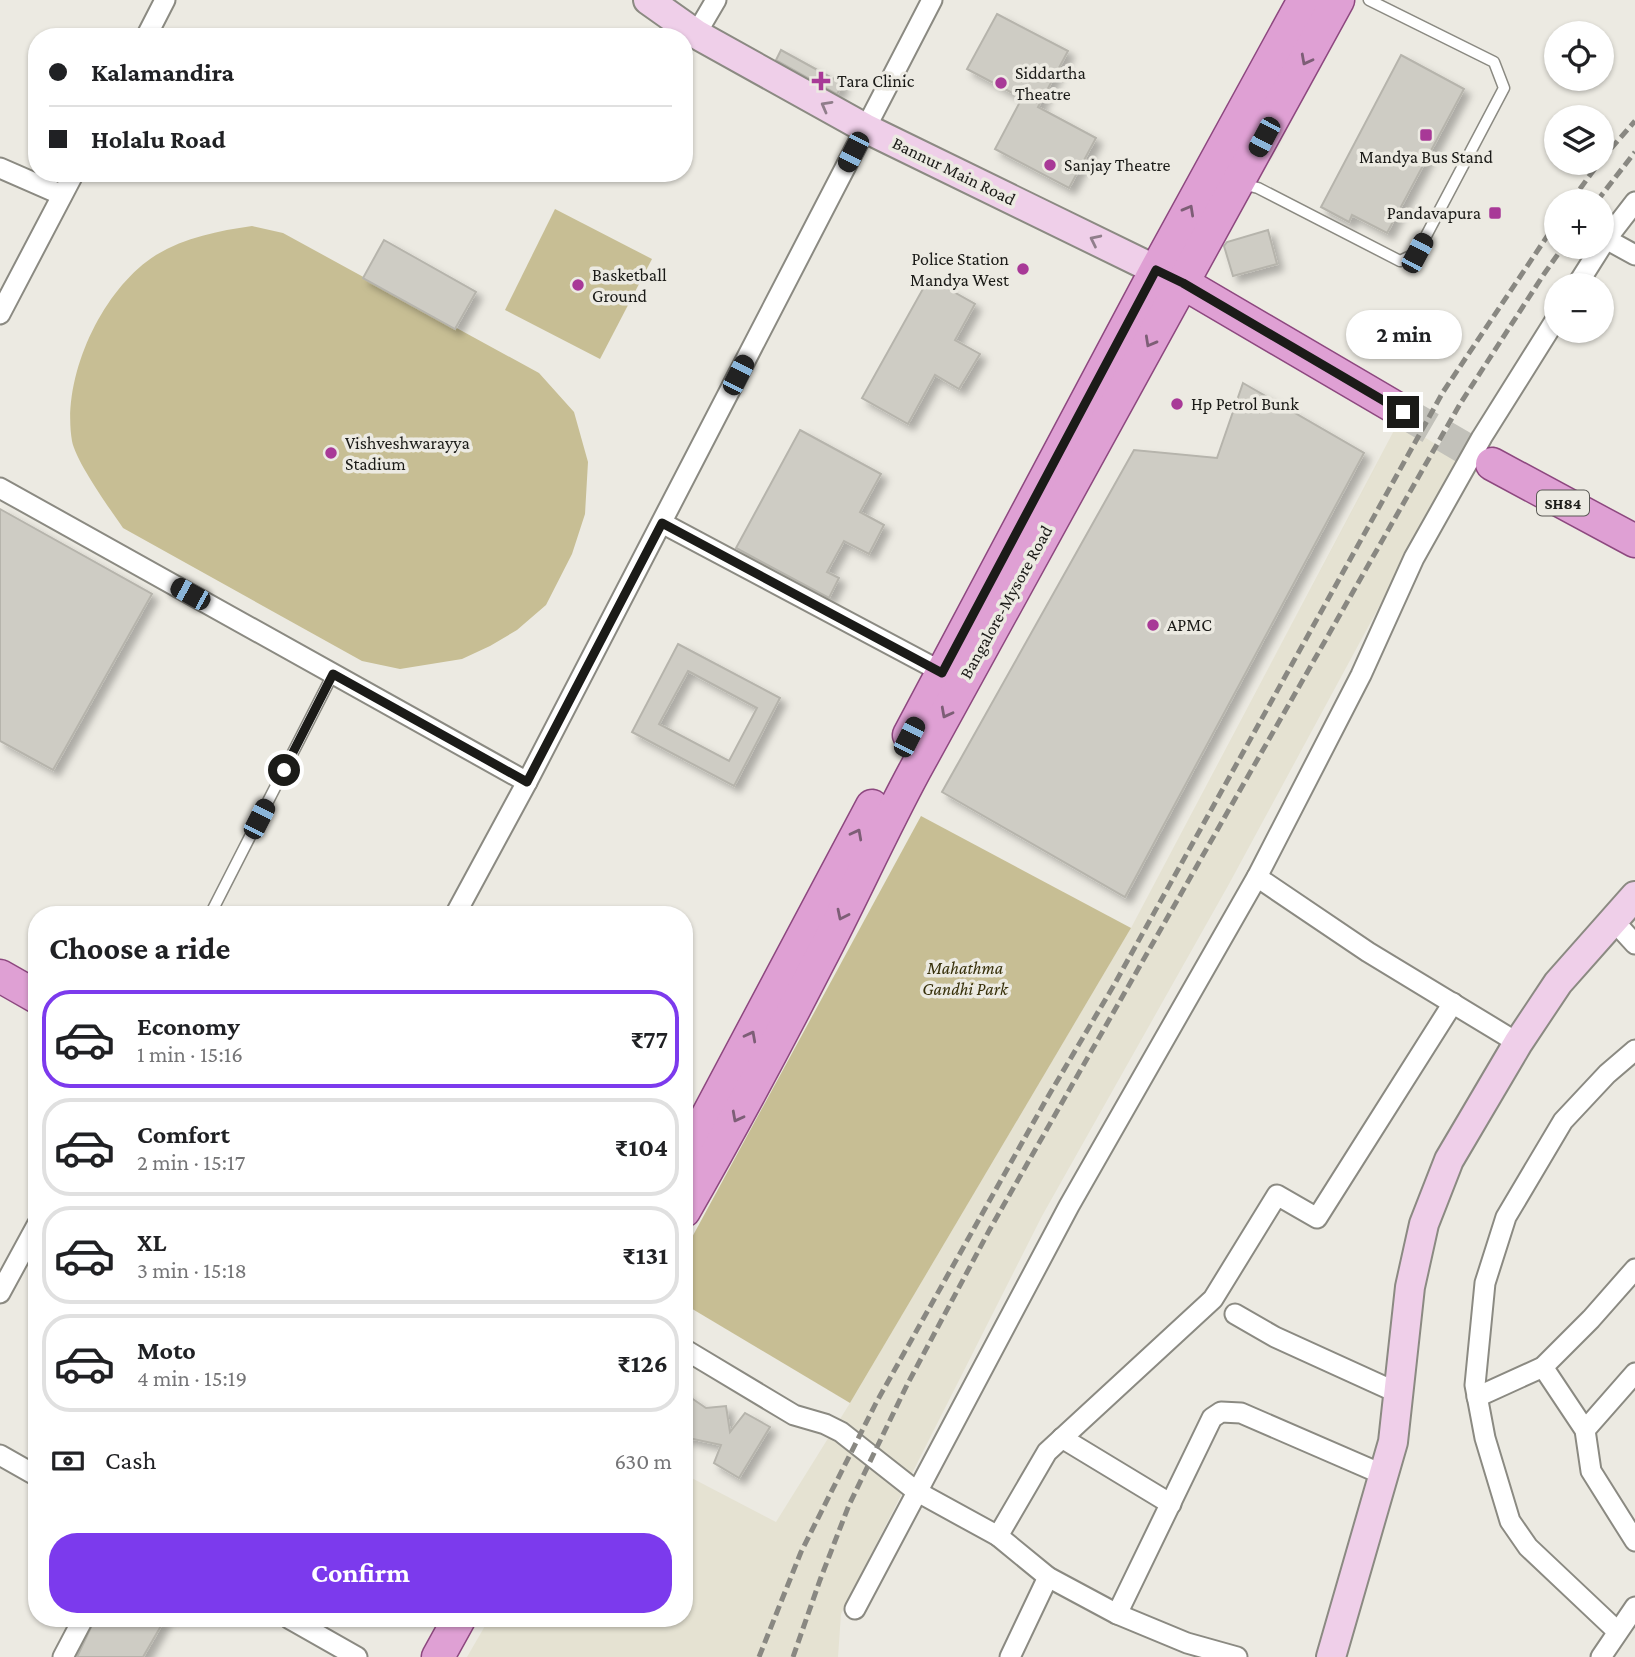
<!DOCTYPE html>
<html lang="en">
<head>
<meta charset="utf-8">
<style>
	body { margin:0; font-family:"Crimson Pro",serif; background:#f6f6f6; color:#202124; height:100vh; display:flex; flex-direction:column; font-size:26px; white-space:nowrap }
	* { box-sizing:border-box; margin:0 }
	p { font-size:23px; color:#757577 }
	.icon { flex:none; width:38px; height:38px; fill:none; stroke:currentColor; stroke-width:2; stroke-linecap:round; stroke-linejoin:round }
	.map { position:relative; flex:1; overflow:hidden }
	.details { position:absolute; left:28px; top:906px; width:665px; height:721px; display:flex; flex-direction:column; background:#fff; border-radius:28px; box-shadow:0 2px 5px #0004 }
	.details>* { flex:none }
	.top-card { position:absolute; left:28px; top:28px; width:665px; height:154px; border-radius:28px; box-shadow:0 2px 5px #0004; display:grid; align-content:center; height:154px; padding:0 21px; background:#fff }
	.controls { position:absolute; left:1544px; top:21px; display:grid; gap:14px }
	.controls a { display:grid; place-items:center; width:70px; height:70px; border-radius:50%; background:#fff; box-shadow:0 2px 5px #0004; font-size:35px }
	.end { position:absolute; width:32px; height:32px; margin:-16px; border:9px solid #1b1b18; background:#fff; box-shadow:0 0 0 4px #fff }
	.from { border-radius:50% }
	.bubble { position:absolute; height:49px; border-radius:24px; background:#fff; box-shadow:0 2px 5px #0004; font-size:23px; font-weight:700; line-height:49px; text-align:center }
	.car { position:absolute; width:21px; height:42px; margin:-21px -10px; border-radius:9px; box-shadow:0 0 5px 2px #0007; background:linear-gradient(#222 24%,#8ab4d8 0 40%,#222 0 76%,#8ab4d8 0 86%,#222 0) }
	.top-card b { display:flex; align-items:center; gap:24px; height:66px; font-size:26px }
	.top-card b+b { border-top:2px solid #e0e0e0 }
	.top-card i { width:18px; height:18px; background:#202124 }
	ul { padding:0; list-style:none }
	li { display:flex; align-items:center; gap:21px; height:98px; margin:0 14px 10px; padding:0 7px; border:4px solid #e0e0e0; border-radius:28px }
	li div { flex:1 }
	li b { display:block; font-size:26px }
	li em { font-style:normal; font-weight:700 }
	li.active { border-color:#7c3aed }
	li>.icon { width:63px; height:63px; stroke-width:1.5 }
	h2 { padding:0 21px; font-size:32px; line-height:84px }
	.pay { display:flex; align-items:center; gap:18px; height:77px; padding:0 21px; font-size:26px }
	.pay p { margin-inline-start:auto }
	.primary-button { display:flex; gap:14px; margin-top:auto; padding:14px 21px }
	.primary-button a { flex:1; height:80px; border-radius:28px; background:#7c3aed; color:#fff; font-size:28px; font-weight:700; line-height:80px; text-align:center }
	.map>svg:first-child { display:block }
	.built { fill:#e5e2d2 }
	.park { fill:#c7be94 }
	.building { fill:#ceccc4; stroke:#b6b4ac; stroke-width:2; fill-rule:evenodd; filter:url(#shadow) }
	.lines { fill:none; stroke-linecap:round; stroke-linejoin:round }
	.primary-tunnel { stroke:#c2c1ba; stroke-width:32; stroke-dasharray:32 16; stroke-linecap:butt }
	.lane-casing { stroke:#8b8a82; stroke-width:13 }
	.street-casing { stroke:#8b8a82; stroke-width:23 }
	.secondary-casing { stroke:#8b8a82; stroke-width:32 }
	.primary-casing { stroke:#8d487f; stroke-width:35 }
	.lane { stroke:#fff; stroke-width:10 }
	.street { stroke:#fff; stroke-width:19 }
	.secondary { stroke:#efcfe9; stroke-width:28 }
	.primary { stroke:#dfa0d4; stroke-width:32 }
	.rail { stroke:#898882; stroke-width:5; stroke-dasharray:10 5; stroke-linecap:butt }
	.oneway { stroke:#7d5e76 }
	.oneway2 { stroke:#907e8b }
	.route { stroke:#1b1b18; stroke-width:9 }
	.poi-dot { fill:#a83997; stroke:#eceae2; stroke-width:2.5 }
	.labels { text-anchor:middle; stroke-width:7; stroke-linejoin:round; paint-order:stroke }
	.shield { fill:#eceae2; stroke:#5a5955; stroke-width:2 }
	.shield-label { font-size:16px; font-weight:bold; fill:#1b1b18 }
	.poi-label { font-size:18px; fill:#1b1b18; stroke:#eceae2; text-anchor:start }
	.street-label { font-size:18px; fill:#1b1b18; stroke:#eceae2 }
	.park-label { font-size:18px; font-style:italic; fill:#362f09; stroke:#eceae2 }
</style>
</head>
<body>
<div class="map">
<svg width="1635" height="1657" viewBox="0 0 1635 1657">
	<defs>
		<filter id="shadow"><feDropShadow dx="6" dy="6" stdDeviation="3.5" flood-color="#0004"/></filter>
	</defs>
	<rect width="100%" height="100%" fill="#eceae2"/>
	<polygon class="built" points="1399,421 1459,459 1229,884 1042,1216 841,1614 838,1657 467,1657 489,1619 684,1619 684,1474 776,1522 850,1403 1131,928"/>
	<g class="park">
		<polygon points="555,209 652,259 600,359 505,310"/>
		<path d="M 252,226 L 283,233 L 539,373 L 574,412 L 588,462 L 585,514 L 572,554 L 546,605 L 517,630 L 490,646 L 462,659 L 400,669 L 362,661 L 123,528 C 110,509 76,462 72,441 C 61,377 102,289 156,255 C 186,237 218,231 252,226 Z"/>
		<polygon points="921,816 1131,928 850,1403 684,1304 684,1252"/>
	</g>
	<g class="building">
		<polygon points="997,14 1068,51 1038,107 1096,138 1069,188 995,149 1022,98 967,69"/>
		<polygon points="781,50 843,84 837,94 776,60"/>
		<polygon points="1401,55 1464,89 1387,233 1352,215 1349,222 1321,207"/>
		<polygon points="1268,230 1277,264 1233,276 1224,246 1227,242"/>
		<polygon points="384,240 476,292 455,329 363,278"/>
		<polygon points="929,278 975,304 955,340 980,354 959,389 935,375 908,424 862,398"/>
		<polygon points="1243,383 1364,453 1125,897 942,792 1134,450 1217,458"/>
		<polygon points="800,430 881,474 860,512 884,525 869,554 844,541 827,572 839,578 829,598 736,548"/>
		<polygon points="0,509 152,594 53,770 0,741"/>
		<path d="M 678,644 L 780,698 L 734,786 L 632,732 ZM 688,671 L 757,708 L 729,761 L 659,724 Z"/>
		<polygon points="684,1393 706,1408 726,1406 730,1432 745,1413 770,1427 739,1478 714,1463 721,1445 684,1437"/>
		<polygon points="95,1619 165,1619 143,1657 77,1657"/>
	</g>
	<g class="lines">
		<polyline class="primary-tunnel" points="1403,412 1492,464"/>
		<defs>
			<g id="lane">
				<polyline points="1242,184 1258,188 1400,261 1417,253 1504,88 1494,62 1369,0"/>
				<polyline points="210,915 333,674"/>
			</g>
			<g id="street">
				<polyline points="696,34 716,0"/>
				<polyline points="146,37 165,0"/>
				<polyline points="0,168 62,195"/>
				<polyline points="1606,239 1635,255"/>
				<polyline points="1601,246 1635,202"/>
				<polyline points="1577,285 1601,247"/>
				<polyline points="0,314 74,173"/>
				<polyline points="0,488 527,782"/>
				<polyline points="662,523 942,672"/>
				<polyline points="1257,877 1368,952 1518,1043"/>
				<polyline points="455,915 527,782 932,0"/>
				<polyline points="1613,920 1635,944"/>
				<polyline points="0,1293 37,1225"/>
				<polyline points="1235,1314 1275,1337 1398,1393"/>
				<polyline points="684,1349 794,1415 825,1424 841,1432 916,1491 998,1536 1048,1577 1117,1614 1187,1643 1237,1657"/>
				<polyline points="1543,1367 1585,1430 1591,1471 1635,1541"/>
				<polyline points="1477,1397 1543,1367 1591,1319 1635,1269"/>
				<polyline points="1585,1430 1635,1373"/>
				<polyline points="1062,1438 1171,1504"/>
				<polyline points="0,1455 37,1476"/>
				<polyline points="998,1536 1047,1452 1213,1299 1277,1195 1317,1218 1453,1003"/>
				<polyline points="855,1609 1069,1206 1257,877 1361,675 1414,558 1482,437 1556,319"/>
				<polyline points="1117,1614 1212,1418 1221,1412 1241,1413 1384,1475"/>
				<polyline points="290,1619 357,1657"/>
				<polyline points="1617,1631 1528,1547 1510,1521 1485,1438 1475,1385 1485,1283 1506,1217 1563,1121 1607,1074 1635,1050"/>
				<polyline points="63,1657 83,1619"/>
				<polyline points="1010,1657 1048,1577"/>
				<polyline points="1601,1657 1635,1607"/>
			</g>
			<g id="secondary">
				<polyline points="648,0 696,34 865,128 1156,270"/>
				<polyline points="1331,1657 1393,1442 1410,1287 1424,1224 1449,1160 1518,1043 1558,983 1635,896"/>
			</g>
			<g id="primary">
				<polyline points="1164,274 1183,283 1403,412"/>
				<polyline points="1492,464 1635,541"/>
				<polyline points="909,735 1156,270 1304,0"/>
				<polyline points="0,976 37,997"/>
				<polyline points="684,1160 872,806"/>
				<path d="M 684,1211 C 731,1129 776,1045 819,961 C 852,898 881,833 915,770 C 1054,512 1199,258 1338,0"/>
				<polyline points="438,1657 459,1619"/>
			</g>
		</defs>
		<use href="#lane" class="lane-casing"/>
		<use href="#street" class="street-casing"/>
		<use href="#secondary" class="secondary-casing"/>
		<use href="#primary" class="primary-casing"/>
		<use href="#lane" class="lane"/>
		<use href="#street" class="street"/>
		<use href="#secondary" class="secondary"/>
		<use href="#primary" class="primary"/>
		<g class="rail">
			<polyline points="1601,160 1635,121"/>
			<polyline points="1571,201 1599,163"/>
			<polyline points="1597,201 1635,152"/>
			<polyline points="759,1657 801,1552 876,1403 1046,1100 1114,985 1443,392 1556,223"/>
			<polyline points="793,1657 820,1580 849,1505 907,1385 990,1229 1460,404 1544,274 1563,247"/>
		</g>
	</g>
	<defs><path id="oneway-chevron" d="M-2-3.5L2.5 0L-2 3.5" fill="none" stroke-width="1.6" stroke-linecap="round" stroke-linejoin="round" transform="scale(1.75)"/></defs>
	<g class="oneway">
		<use href="#oneway-chevron" transform="translate(1306 60) rotate(118)"/>
		<use href="#oneway-chevron" transform="translate(1189 210) rotate(-61)"/>
		<use href="#oneway-chevron" transform="translate(1150 342) rotate(119)"/>
		<use href="#oneway-chevron" transform="translate(946 713) rotate(118)"/>
		<use href="#oneway-chevron" transform="translate(857 834) rotate(-62)"/>
		<use href="#oneway-chevron" transform="translate(842 915) rotate(116)"/>
		<use href="#oneway-chevron" transform="translate(751 1036) rotate(-62)"/>
		<use href="#oneway-chevron" transform="translate(737 1117) rotate(118)"/>
	</g>
	<g class="oneway2">
		<use href="#oneway-chevron" transform="translate(826 106) rotate(-151)"/>
		<use href="#oneway-chevron" transform="translate(1095 240) rotate(-154)"/>
	</g>
	<g class="lines">
		<polyline class="route" points="284,770 333,674 527,782 662,523 942,673 1156,270 1183,283 1403,412"/>
	</g>
	<g class="poi-dot">
		<path d="M817.5 70.5h7v7h7v7h-7v7h-7v-7h-7v-7h7z"/>
		<circle cx="1001" cy="83" r="7"/>
		<rect x="1419" y="128" width="14" height="14" rx="3.5"/>
		<circle cx="1050" cy="165" r="7"/>
		<rect x="1488" y="206" width="14" height="14" rx="3.5"/>
		<circle cx="1023" cy="269" r="7"/>
		<circle cx="578" cy="285" r="7"/>
		<circle cx="1177" cy="404" r="7"/>
		<circle cx="331" cy="453" r="7"/>
		<circle cx="1153" cy="625" r="7"/>
	</g>
	<g class="labels">
		<rect class="shield" x="1537" y="490.5" width="52" height="25" rx="5"/>
		<g class="shield-label">
			<text x="1563" y="509">SH84</text>
		</g>
		<g class="poi-label">
			<text x="1015" y="79">Siddartha<tspan x="1015" dy="21">Theatre</tspan></text>
			<text x="837" y="87">Tara Clinic</text>
			<text x="1426" y="163" text-anchor="middle">Mandya Bus Stand</text>
			<text x="1064" y="171">Sanjay Theatre</text>
			<text x="1481" y="219" text-anchor="end">Pandavapura</text>
			<text x="1009" y="265" text-anchor="end">Police Station<tspan x="1009" dy="21">Mandya West</tspan></text>
			<text x="592" y="281">Basketball<tspan x="592" dy="21">Ground</tspan></text>
			<text x="1191" y="410">Hp Petrol Bunk</text>
			<text x="345" y="449">Vishveshwarayya<tspan x="345" dy="21">Stadium</tspan></text>
			<text x="1167" y="631">APMC</text>
		</g>
		<g class="street-label">
			<text transform="translate(954 171) rotate(26)" y="6">Bannur Main Road</text>
			<text transform="translate(1006 602) rotate(-61)" y="6">Bangalore-Mysore Road</text>
		</g>
		<g class="park-label">
			<text x="965" y="974">Mahathma<tspan x="965" dy="21">Gandhi Park</tspan></text>
		</g>
	</g>
</svg>
<div class="controls">
<a><svg class="icon" aria-label="locate" viewBox="0 0 24 24"><circle cx="12" cy="12" r="6"/><path d="M12 2v4M12 18v4M2 12h4M18 12h4"/></svg></a>
<a><svg class="icon" aria-label="layers" viewBox="0 0 24 24"><path d="M12 4l9 5-9 5-9-5zM3 14l9 5 9-5"/></svg></a>
<a>+</a>
<a>−</a>
</div>
<i class="end from" style="left:284px;top:770px"></i>
<i class="end" style="left:1403px;top:412px"></i>
<div class="bubble" style="left:1346px;top:310px;width:116px">2 min</div>
<i class="car" style="left:1264px;top:137px;rotate:208deg"></i>
<i class="car" style="left:853px;top:152px;rotate:207deg"></i>
<i class="car" style="left:1417px;top:253px;rotate:28deg"></i>
<i class="car" style="left:738px;top:375px;rotate:27deg"></i>
<i class="car" style="left:190px;top:594px;rotate:299deg"></i>
<i class="car" style="left:909px;top:737px;rotate:27deg"></i>
<i class="car" style="left:259px;top:819px;rotate:27deg"></i>
<div class="top-card">
<b><i class="from"></i>Kalamandira</b>
<b><i></i>Holalu Road</b>
</div>
<section class="details">
<h2>Choose a ride</h2>
<ul>
<li class="active"><svg class="icon" aria-label="car" viewBox="0 0 24 24"><path d="M5 17H2v-5l4-1 3-4h7l3 4 3 1v5h-3M9 17h6M6 11h13"/><circle cx="7" cy="17" r="2"/><circle cx="17" cy="17" r="2"/></svg><div><b>Economy</b><p>1 min · 15:16</p></div><em>₹77</em></li>
<li><svg class="icon" aria-label="car" viewBox="0 0 24 24"><path d="M5 17H2v-5l4-1 3-4h7l3 4 3 1v5h-3M9 17h6M6 11h13"/><circle cx="7" cy="17" r="2"/><circle cx="17" cy="17" r="2"/></svg><div><b>Comfort</b><p>2 min · 15:17</p></div><em>₹104</em></li>
<li><svg class="icon" aria-label="car" viewBox="0 0 24 24"><path d="M5 17H2v-5l4-1 3-4h7l3 4 3 1v5h-3M9 17h6M6 11h13"/><circle cx="7" cy="17" r="2"/><circle cx="17" cy="17" r="2"/></svg><div><b>XL</b><p>3 min · 15:18</p></div><em>₹131</em></li>
<li><svg class="icon" aria-label="car" viewBox="0 0 24 24"><path d="M5 17H2v-5l4-1 3-4h7l3 4 3 1v5h-3M9 17h6M6 11h13"/><circle cx="7" cy="17" r="2"/><circle cx="17" cy="17" r="2"/></svg><div><b>Moto</b><p>4 min · 15:19</p></div><em>₹126</em></li>
</ul>
<div class="pay"><svg class="icon" aria-label="cash" viewBox="0 0 24 24"><path d="M3 7h18v10H3z"/><circle cx="12" cy="12" r="2"/></svg>Cash<p>630 m</p></div>
<div class="primary-button"><a>Confirm</a></div>
</section>
</div>
</body>
</html>
